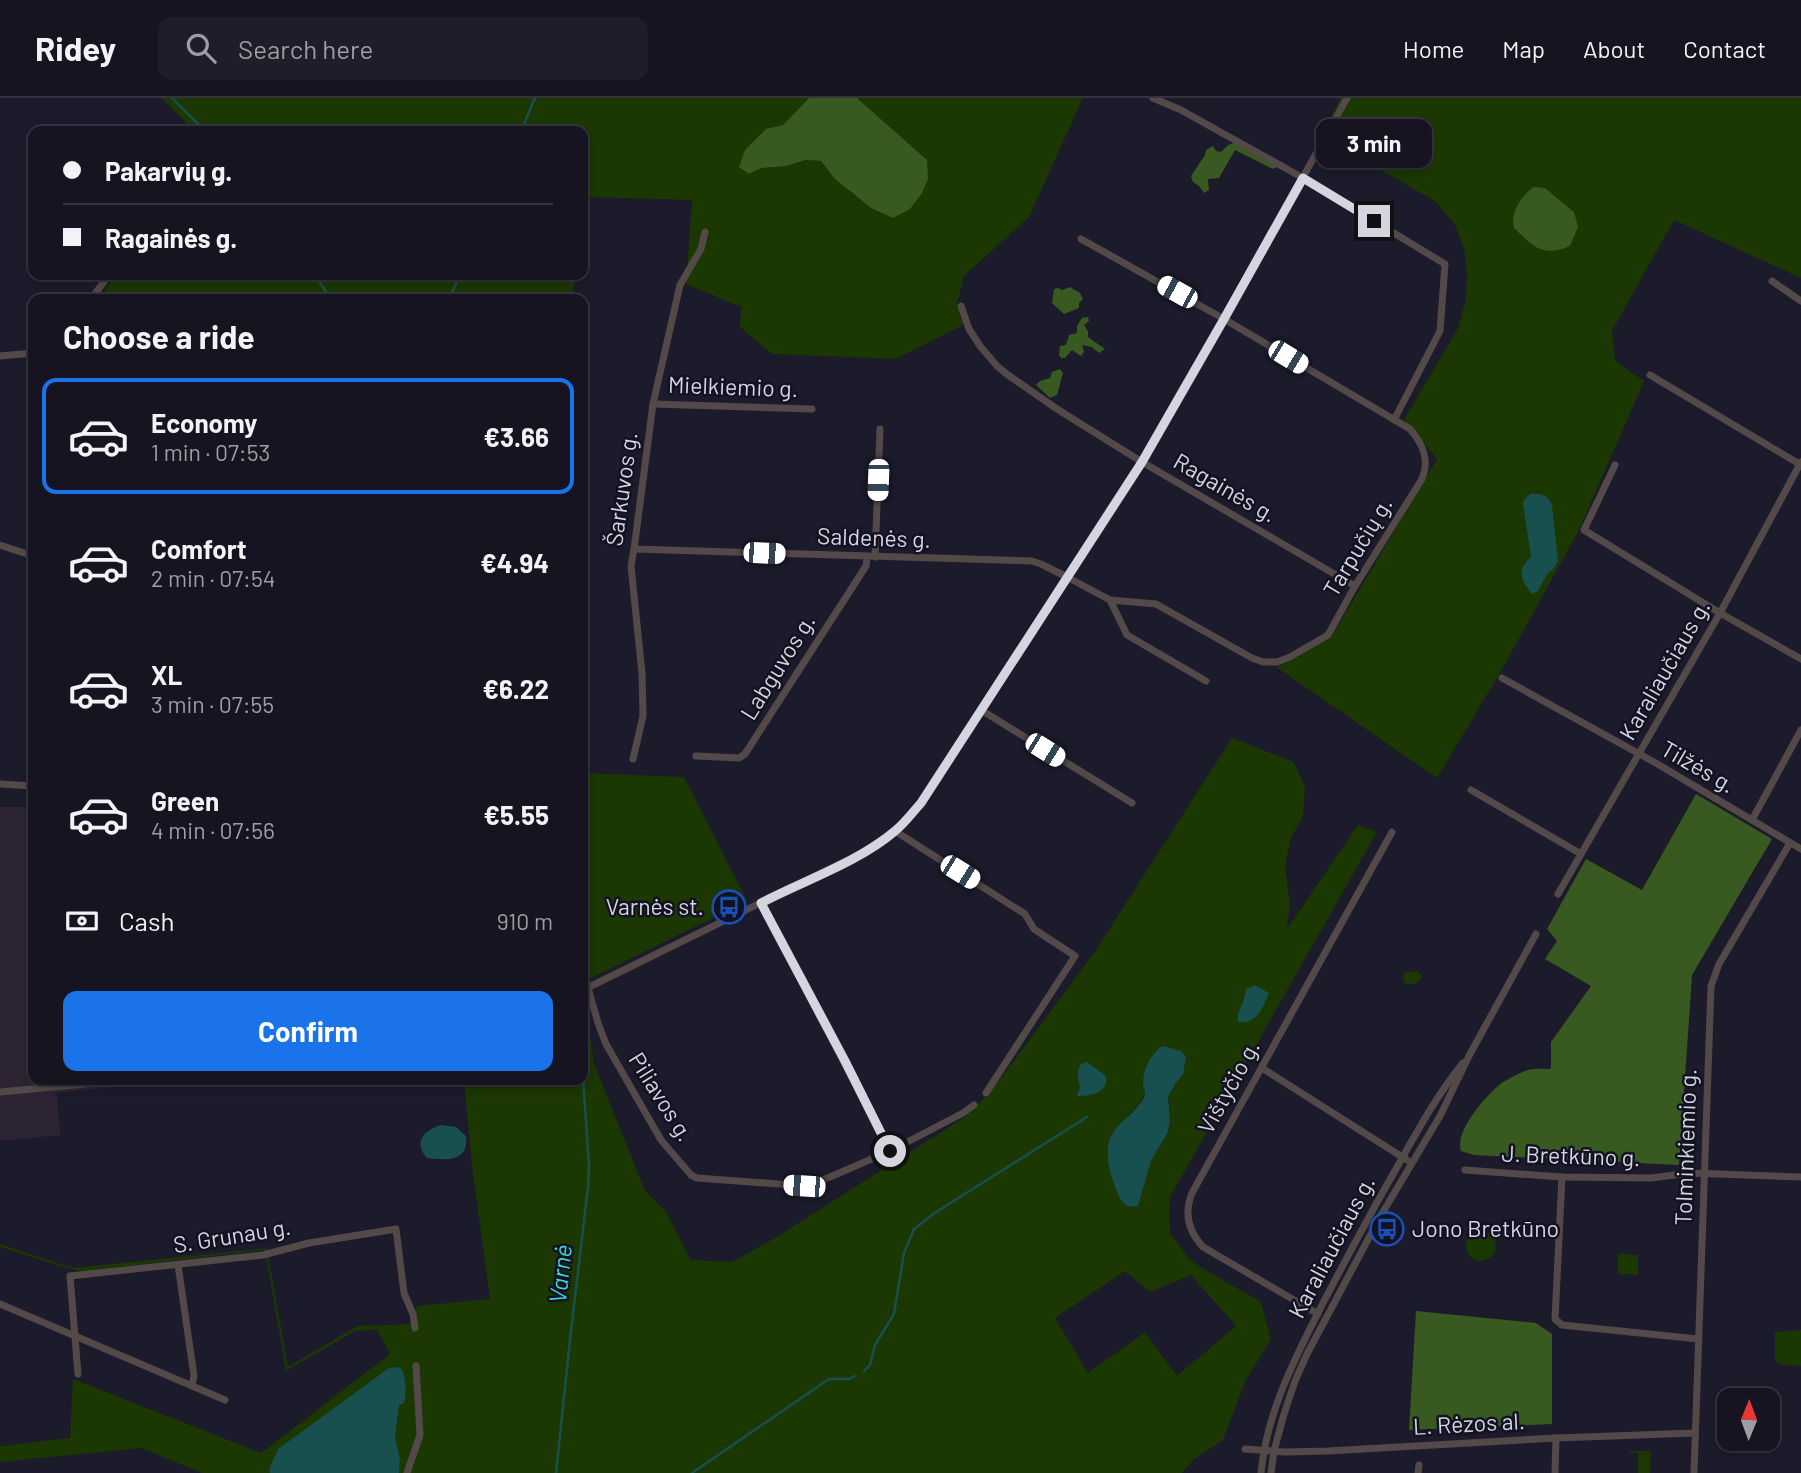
<!DOCTYPE html>
<html lang="en">
<head>
<meta charset="utf-8">
<style>
	body { margin:0; font-family:Barlow,sans-serif; background:#1e1d29; color:#f1f3f6; height:100vh; display:flex; flex-direction:column; font-size:26px; white-space:nowrap }
	* { box-sizing:border-box; margin:0 }
	p { font-size:23px; color:#9d9ea5 }
	.icon { flex:none; width:38px; height:38px; fill:none; stroke:currentColor; stroke-width:2; stroke-linecap:round; stroke-linejoin:round }
	.map { position:relative; flex:1; overflow:hidden }
	.details { position:absolute; left:28px; top:196px; width:560px; height:791px; display:flex; flex-direction:column; background:#151420; border-radius:14px; box-shadow:0 4px 10px #0003,0 0 0 2px #34333e }
	.details>* { flex:none }
	.hud { position:absolute; left:28px; top:28px; width:560px; height:154px; border-radius:14px; box-shadow:0 4px 10px #0003,0 0 0 2px #34333e; display:grid; align-content:center; height:154px; padding:0 35px; background:#151420 }
	.needle { width:46px; rotate:1deg }
	.tools { position:absolute; left:1717px; top:1290px; display:grid; gap:14px }
	.tools a { display:grid; place-items:center; width:63px; height:63px; border-radius:14px; background:#151420; box-shadow:0 4px 10px #0003,0 0 0 2px #34333e; font-size:35px }
	.end { position:absolute; width:32px; height:32px; margin:-16px; border:9px solid #d5d5e0; background:#111; box-shadow:0 0 0 4px #111 }
	.from { border-radius:50% }
	.bubble { position:absolute; height:49px; border-radius:14px; background:#151420; box-shadow:0 4px 10px #0003,0 0 0 2px #34333e; font-size:23px; font-weight:700; line-height:49px; text-align:center }
	.car { position:absolute; width:21px; height:42px; margin:-21px -10px; border-radius:9px; box-shadow:0 0 5px 2px #0007; background:linear-gradient(#fff 24%,#345 0 40%,#fff 0 76%,#345 0 86%,#fff 0) }
	.hud b { display:flex; align-items:center; gap:24px; height:66px; font-size:26px }
	.hud b+b { border-top:2px solid #34333e }
	.hud i { width:18px; height:18px; background:#f1f3f6 }
	ul { padding:0; list-style:none }
	li { display:flex; align-items:center; gap:21px; height:116px; margin:0 14px 10px; padding:0 21px; border:4px solid transparent; border-radius:14px }
	li div { flex:1 }
	li b { display:block; font-size:26px }
	li em { font-style:normal; font-weight:700 }
	li.current { border-color:#1a73e8 }
	li>.icon { width:63px; height:63px; stroke-width:1.5 }
	h2 { padding:0 35px; font-size:32px; line-height:84px }
	.pay { display:flex; align-items:center; gap:18px; height:77px; padding:0 35px; font-size:26px }
	.pay p { margin-inline-start:auto }
	.primary-button { display:flex; gap:14px; margin-top:auto; padding:14px 35px }
	.primary-button a { flex:1; height:80px; border-radius:14px; background:#1a73e8; color:#fff; font-size:28px; font-weight:700; line-height:80px; text-align:center }
	header { display:flex; align-items:center; gap:42px; box-sizing:border-box; height:98px; padding:0 35px; background:#151420; border-bottom:2px solid #34333e }
	header strong { font-size:33px }
	nav { display:flex; gap:38px; margin-inline-start:auto; font-size:24px }
	.search { width:490px; height:63px; background:#1e1d29; display:flex; align-items:center; gap:18px; box-sizing:border-box; padding:0 24px; border-radius:14px; color:#9d9ea5; font-size:26px }
	.map>svg:first-child { display:block }
	.industrial { fill:#2c2433 }
	.green { fill:#1b3702; fill-rule:evenodd }
	.forest { fill:#385a20 }
	.water { fill:#185050 }
	.lines { fill:none; stroke-linecap:round; stroke-linejoin:round }
	.stream { stroke:#185050; stroke-width:2.5 }
	.minor { stroke:#534949; stroke-width:7 }
	.route { stroke:#d5d5e0; stroke-width:9 }
	.labels { text-anchor:middle; stroke-width:5; stroke-linejoin:round; paint-order:stroke }
	.street-label { font-size:23px; fill:#d5d5e0; stroke:#131222 }
	.poi-label { font-size:23px; fill:#d5d5e0; stroke:#131222; text-anchor:end }
	.water-label { font-size:24px; font-style:italic; fill:#3bd8d9; stroke:#131222 }
</style>
</head>
<body>
<header>
<strong>Ridey</strong>
<div class="search"><svg class="icon" aria-label="search" viewBox="0 0 24 24"><circle cx="10" cy="10" r="6"/><path d="M15 15l6 6"/></svg>Search here</div>
<nav><a>Home</a><a>Map</a><a>About</a><a>Contact</a></nav>
</header>
<div class="map">
<svg width="1801" height="1375" viewBox="0 0 1801 1375">
	<rect width="100%" height="100%" fill="#1c1b2b"/>
	<polygon class="industrial" points="0,709 33,709 33,982 179,982 57,995 60,1037 0,1043"/>
	<g class="green">
		<path d="M 161,0 L 809,0 L 783,27 L 766,32 L 749,76 L 761,70 L 787,68 L 805,62 L 821,63 C 842,90 863,106 893,120 L 927,62 L 857,0 L 1083,0 L 1029,119 L 964,178 L 957,206 L 963,227 L 896,261 L 772,256 L 740,229 L 741,209 L 686,186 L 692,102 L 586,99 L 583,123 L 583,33 L 195,33 Z"/>
		<path d="M 1340,0 L 1801,0 L 1801,180 L 1674,122 L 1612,233 L 1615,263 L 1644,283 L 1579,432 L 1500,575 L 1437,680 L 1276,569 L 1293,562 L 1332,538 L 1437,361 L 1404,322 L 1458,230 L 1466,200 L 1467,174 L 1464,150 L 1455,127 L 1436,104 L 1322,37 ZM 1545,90 L 1574,114 L 1513,118 L 1528,93 Z"/>
		<polygon points="116,177 576,177 572,201 99,201"/>
		<path d="M 1232,640 L 1294,664 L 1305,689 L 1303,718 L 1291,740 L 1285,768 L 1290,806 L 1287,831 L 1358,727 L 1377,734 L 1170,1099 L 1169,1122 L 1171,1138 L 1176,1142 L 1187,1158 L 1202,1170 L 1261,1204 L 1271,1241 L 1246,1282 L 1223,1342 L 1193,1362 L 1182,1375 L 399,1375 L 400,1361 L 395,1339 L 399,1307 L 269,1372 L 270,1375 L 202,1375 L 141,1350 L 0,1364 L 0,1348 L 70,1340 L 73,1281 L 261,1355 L 390,1256 L 377,1231 L 355,1233 L 286,1273 L 265,1152 L 83,1173 L 74,1172 L 0,1149 L 0,1146 L 73,1170 L 267,1150 L 288,1269 L 357,1228 L 413,1226 L 417,1208 L 490,1201 L 472,1068 L 464,982 L 583,982 L 583,897 L 584,896 L 594,966 L 645,1093 L 666,1114 L 691,1162 L 732,1164 L 775,1140 L 962,1021 L 990,995 L 1096,852 ZM 1087,964 L 1102,975 L 1077,995 L 1080,990 L 1077,979 ZM 1183,976 L 1176,985 L 1168,999 L 1170,1022 L 1168,1034 L 1151,1063 L 1138,1107 L 1124,1107 C 1108,1083 1110,1064 1111,1037 L 1140,1005 L 1145,996 L 1143,984 ZM 1125,1173 L 1150,1194 L 1191,1177 L 1236,1228 L 1177,1278 L 1145,1234 L 1088,1275 L 1055,1220 Z"/>
		<polygon points="583,675 684,679 747,803 583,884"/>
		<polygon points="1417,873 1422,878 1419,884 1414,886 1406,886 1403,883 1404,877 1406,874"/>
		<circle cx="1481" cy="1148" r="15"/>
		<polygon points="1618,1156 1638,1157 1638,1177 1618,1176"/>
		<polygon points="1801,1232 1801,1268 1782,1267 1775,1262 1775,1234"/>
		<polygon points="1630,1353 1651,1353 1650,1375 1638,1375 1638,1355 1630,1355"/>
	</g>
	<g class="forest">
		<polygon points="809,0 857,0 927,62 928,81 922,95 910,111 893,120 871,110 835,81 821,63 805,62 787,68 761,70 749,76 739,69 745,52 766,31 783,27"/>
		<polygon points="1234,45 1277,69 1273,71 1235,52 1219,80 1208,81 1209,92 1204,95 1199,88 1193,84 1191,78 1205,57 1206,52 1213,48 1216,53 1221,54 1228,47"/>
		<path d="M 1534,89 L 1545,90 L 1574,114 L 1578,129 L 1570,148 C 1542,160 1533,148 1514,130 C 1510,116 1521,97 1534,89 Z"/>
		<polygon points="1070,189 1080,195 1083,201 1079,205 1079,210 1064,216 1052,205 1054,191 1058,190 1062,192"/>
		<polygon points="1088,219 1089,223 1084,227 1088,233 1088,239 1105,251 1099,255 1092,249 1082,247 1084,254 1081,258 1072,252 1065,260 1061,260 1059,257 1060,248 1066,247 1069,237 1077,235 1077,228 1082,220"/>
		<polygon points="1060,271 1063,275 1057,297 1050,300 1036,287 1040,283 1050,280 1052,274"/>
		<path d="M 1696,696 L 1772,741 L 1692,877 L 1679,1067 L 1474,1057 L 1461,1053 C 1454,1033 1487,996 1503,984 C 1510,980 1521,974 1528,972 C 1535,970 1544,971 1551,971 L 1551,944 L 1591,888 L 1545,861 L 1557,843 L 1547,831 L 1586,761 L 1642,792 Z"/>
		<polygon points="1416,1213 1536,1225 1552,1236 1552,1326 1409,1332"/>
	</g>
	<g class="water">
		<path d="M 1530,396 C 1540,395 1548,397 1552,407 L 1558,463 L 1554,470 L 1546,478 L 1538,493 L 1532,496 C 1521,482 1516,472 1531,459 L 1523,405 L 1524,402 Z"/>
		<path d="M 1255,887 L 1269,895 C 1262,910 1258,926 1238,924 C 1236,913 1246,903 1246,891 Z"/>
		<path d="M 1162,948 L 1181,953 L 1186,959 L 1183,976 L 1176,985 L 1168,999 L 1170,1022 L 1168,1034 L 1151,1063 L 1138,1108 C 1127,1110 1122,1107 1118,1096 C 1111,1080 1103,1055 1111,1038 C 1115,1029 1126,1021 1133,1014 C 1137,1009 1144,1003 1145,996 C 1145,992 1143,989 1143,985 C 1143,971 1151,956 1162,948 Z"/>
		<path d="M 1087,964 L 1106,978 C 1109,995 1091,998 1078,998 L 1077,996 L 1080,990 C 1078,981 1076,974 1081,966 Z"/>
		<path d="M 441,1027 L 456,1029 L 466,1038 C 469,1065 445,1062 427,1060 C 413,1044 424,1032 441,1027 Z"/>
		<path d="M 396,1269 L 402,1271 C 406,1281 407,1294 404,1305 L 399,1307 L 395,1339 L 400,1361 L 399,1375 L 270,1375 L 269,1372 L 278,1351 L 389,1270 Z"/>
	</g>
	<g class="lines">
		<g class="stream">
			<polyline points="172,0 199,27"/>
			<polyline points="521,33 535,0"/>
			<polyline points="316,179 331,201"/>
			<polyline points="449,201 460,177"/>
			<polyline points="864,1273 870,1267 875,1247 894,1216 904,1155 914,1131 936,1114 1087,1019"/>
			<polyline points="556,1375 571,1233 588,1089 589,1067 583,981"/>
			<polyline points="692,1375 829,1281 849,1281 855,1278"/>
		</g>
		<g class="minor">
			<polyline points="1153,0 1181,12 1303,80 1445,166 1440,233 1394,322"/>
			<path d="M 1081,141 L 1224,221 L 1410,331 C 1423,346 1430,362 1422,381 L 1355,488 L 1328,537 L 1290,559 L 1277,564 L 1263,564 L 1252,560 L 1156,506 L 1110,502"/>
			<polyline points="1772,183 1801,203"/>
			<polyline points="91,201 109,177"/>
			<polyline points="961,208 969,231 980,248 997,268 1008,277 1057,311 1142,364 1355,488"/>
			<polyline points="0,258 33,255"/>
			<polyline points="1650,277 1801,367"/>
			<polyline points="653,306 812,311"/>
			<polyline points="1615,367 1584,432 1720,515 1801,561"/>
			<polyline points="0,447 33,458"/>
			<polyline points="634,451 1032,463 1041,466 1067,479 1110,502 1127,537 1206,583"/>
			<polyline points="875,459 880,331"/>
			<polyline points="1502,580 1654,664 1801,751"/>
			<polyline points="981,612 1132,705"/>
			<polyline points="696,658 739,660 745,656 866,468 867,459"/>
			<polyline points="633,661 643,618 642,575 631,468 634,451 653,306 680,187 701,151 705,134"/>
			<polyline points="0,686 33,688"/>
			<polyline points="1471,692 1581,756"/>
			<polyline points="1752,722 1801,632"/>
			<polyline points="895,733 1025,816 1034,831 1075,858 986,995"/>
			<polyline points="1558,796 1720,515 1801,364"/>
			<polyline points="761,805 890,1053"/>
			<polyline points="588,890 598,925 606,946 661,1042 691,1077 697,1080 805,1088 830,1079 890,1053 963,1015 974,1007"/>
			<polyline points="583,892 860,756 895,733 921,705 1142,364 1224,221 1347,0"/>
			<polyline points="1262,970 1407,1062"/>
			<polyline points="0,994 129,982"/>
			<polyline points="1465,1072 1562,1079 1651,1080 1690,1075 1801,1079"/>
			<polyline points="1562,1079 1555,1221 1562,1227 1698,1241"/>
			<polyline points="178,1167 194,1278 192,1288"/>
			<polyline points="0,1206 225,1302"/>
			<path d="M 1318,1216 L 1203,1149 C 1188,1133 1184,1115 1192,1095 L 1392,734"/>
			<polyline points="78,1276 70,1178 263,1157 309,1145 396,1131 404,1195 413,1216 415,1230"/>
			<polyline points="1245,1351 1284,1354 1328,1353 1556,1340 1695,1335"/>
			<polyline points="407,1375 420,1337 416,1268"/>
			<path d="M 1261,1375 C 1267,1313 1295,1260 1323,1205 C 1343,1167 1363,1129 1384,1092 C 1409,1049 1432,1003 1463,965"/>
			<polyline points="1271,1375 1274,1353 1284,1316 1295,1283 1307,1256 1380,1119 1440,1018 1470,956 1536,836"/>
			<polyline points="1418,1375 1419,1367"/>
			<polyline points="1555,1375 1556,1340"/>
			<polyline points="1694,1375 1711,888 1719,866 1790,745"/>
		</g>
	</g>
	<g class="lines">
		<path class="route" d="M 890,1053 L 845,963 L 761,805 C 803,783 859,764 895,733 C 905,725 912,715 921,705 L 1142,364 L 1224,221 L 1303,80 L 1374,123"/>
	</g>
	<defs>
		<symbol id="bus-ring" viewBox="-11 -11 22 22"><circle r="9.5" fill="#131222" stroke="#1a4fb4" stroke-width="1.5"/><path d="M-5-6H5V4H4V6H2V4H-2V6H-4V4H-5ZM-3.5-4V0h7V-4ZM-3.5 1.2v1.5H-2V1.2ZM2 1.2v1.5H3.5V1.2Z" fill="#1a4fb4"/></symbol>
	</defs>
	<g fill-rule="evenodd">
		<use href="#bus-ring" x="710" y="790" width="38" height="38"/>
		<use href="#bus-ring" x="1368" y="1112" width="38" height="38"/>
	</g>
	<g class="labels">
		<g class="street-label">
			<text transform="translate(733 289) rotate(2)" y="8">Mielkiemio g.</text>
			<text transform="translate(1225 390) rotate(30)" y="8">Ragainės g.</text>
			<text transform="translate(622 391) rotate(-82)" y="8">Šarkuvos g.</text>
			<text transform="translate(874 440) rotate(2)" y="8">Saldenės g.</text>
			<text transform="translate(1358 449) rotate(-59)" y="8">Tarpučių g.</text>
			<text transform="translate(778 569) rotate(-58)" y="8">Labguvos g.</text>
			<text transform="translate(1665 572) rotate(-60)" y="8">Karaliaučiaus g.</text>
			<text transform="translate(1698 669) rotate(30)" y="8">Tilžės g.</text>
			<text transform="translate(1229 989) rotate(-61)" y="8">Vištyčio g.</text>
			<text transform="translate(661 999) rotate(58)" y="8">Piliavos g.</text>
			<text transform="translate(1686 1049) rotate(-88)" y="8">Tolminkiemio g.</text>
			<text transform="translate(1571 1058) rotate(2)" y="8">J. Bretkūno g.</text>
			<text transform="translate(232 1138) rotate(-9)" y="8">S. Grunau g.</text>
			<text transform="translate(1332 1149) rotate(-62)" y="8">Karaliaučiaus g.</text>
			<text transform="translate(1469 1326) rotate(-3)" y="8">L. Rėzos al.</text>
		</g>
		<g class="poi-label">
			<text x="704" y="817">Varnės st.</text>
			<text x="1412" y="1139" text-anchor="start">Jono Bretkūno</text>
		</g>
		<g class="water-label">
			<text transform="translate(561 1176) rotate(-84)" y="8">Varnė</text>
		</g>
	</g>
</svg>
<div class="tools">
<a><svg class="needle" viewBox="-14 -14 28 28"><path d="M0-13l5 13h-10z" fill="#e53935"/><path d="M0 13l5-13h-10z" fill="#9d9ea5"/></svg></a>
</div>
<i class="end from" style="left:890px;top:1053px"></i>
<i class="end" style="left:1374px;top:123px"></i>
<div class="bubble" style="left:1316px;top:21px;width:116px">3 min</div>
<i class="car" style="left:1177px;top:194px;rotate:299deg"></i>
<i class="car" style="left:1288px;top:259px;rotate:121deg"></i>
<i class="car" style="left:878px;top:382px;rotate:182deg"></i>
<i class="car" style="left:764px;top:455px;rotate:92deg"></i>
<i class="car" style="left:1045px;top:652px;rotate:122deg"></i>
<i class="car" style="left:960px;top:774px;rotate:122deg"></i>
<i class="car" style="left:804px;top:1088px;rotate:274deg"></i>
<div class="hud">
<b><i class="from"></i>Pakarvių g.</b>
<b><i></i>Ragainės g.</b>
</div>
<section class="details">
<h2>Choose a ride</h2>
<ul>
<li class="current"><svg class="icon" aria-label="car" viewBox="0 0 24 24"><path d="M5 17H2v-5l4-1 3-4h7l3 4 3 1v5h-3M9 17h6M6 11h13"/><circle cx="7" cy="17" r="2"/><circle cx="17" cy="17" r="2"/></svg><div><b>Economy</b><p>1 min · 07:53</p></div><em>€3.66</em></li>
<li><svg class="icon" aria-label="car" viewBox="0 0 24 24"><path d="M5 17H2v-5l4-1 3-4h7l3 4 3 1v5h-3M9 17h6M6 11h13"/><circle cx="7" cy="17" r="2"/><circle cx="17" cy="17" r="2"/></svg><div><b>Comfort</b><p>2 min · 07:54</p></div><em>€4.94</em></li>
<li><svg class="icon" aria-label="car" viewBox="0 0 24 24"><path d="M5 17H2v-5l4-1 3-4h7l3 4 3 1v5h-3M9 17h6M6 11h13"/><circle cx="7" cy="17" r="2"/><circle cx="17" cy="17" r="2"/></svg><div><b>XL</b><p>3 min · 07:55</p></div><em>€6.22</em></li>
<li><svg class="icon" aria-label="car" viewBox="0 0 24 24"><path d="M5 17H2v-5l4-1 3-4h7l3 4 3 1v5h-3M9 17h6M6 11h13"/><circle cx="7" cy="17" r="2"/><circle cx="17" cy="17" r="2"/></svg><div><b>Green</b><p>4 min · 07:56</p></div><em>€5.55</em></li>
</ul>
<div class="pay"><svg class="icon" aria-label="cash" viewBox="0 0 24 24"><path d="M3 7h18v10H3z"/><circle cx="12" cy="12" r="2"/></svg>Cash<p>910 m</p></div>
<div class="primary-button"><a>Confirm</a></div>
</section>
</div>
</body>
</html>
